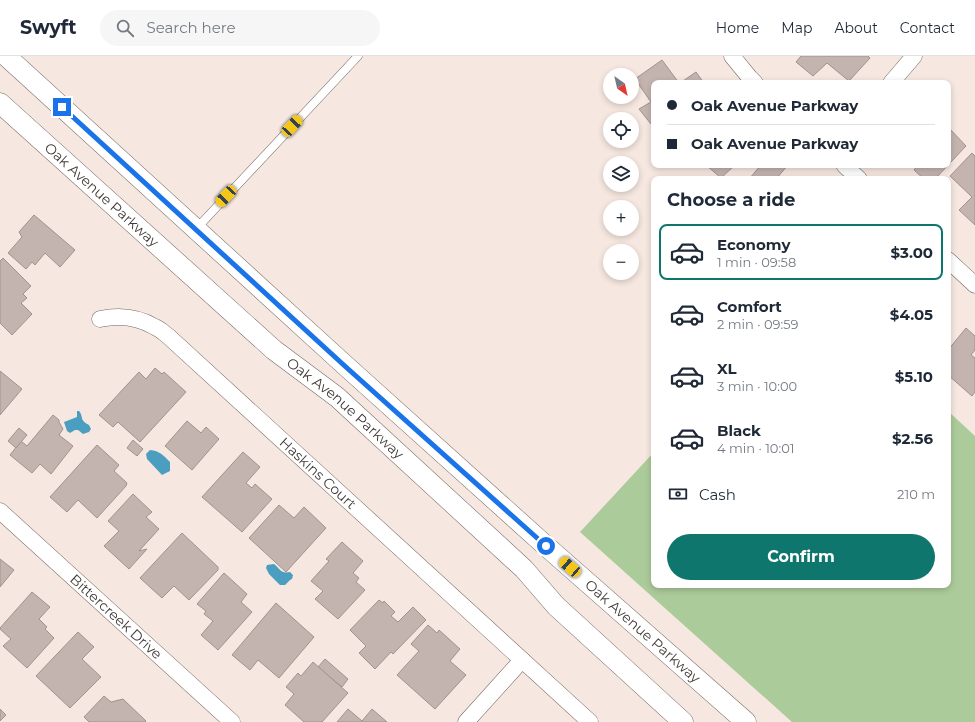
<!DOCTYPE html>
<html lang="en">
<head>
<meta charset="utf-8">
<style>
	body { margin:0; font-family:Montserrat,sans-serif; background:#f6f6f7; color:#1f2937; height:100vh; display:flex; flex-direction:column; font-size:15px; white-space:nowrap }
	* { box-sizing:border-box; margin:0 }
	p { font-size:13px; color:#747a83 }
	.icon { flex:none; width:22px; height:22px; fill:none; stroke:currentColor; stroke-width:2; stroke-linecap:round; stroke-linejoin:round }
	.map { position:relative; flex:1; overflow:hidden }
	.details { position:absolute; left:651px; top:120px; width:300px; height:412px; display:flex; flex-direction:column; background:#fff; border-radius:8px; box-shadow:0 2px 6px #0003 }
	.details>* { flex:none }
	.guide { position:absolute; left:651px; top:24px; width:300px; height:88px; border-radius:8px; box-shadow:0 2px 6px #0003; display:grid; align-content:center; height:88px; padding:0 16px; background:#fff }
	.needle { width:26px; rotate:146deg }
	.buttons { position:absolute; left:603px; top:12px; display:grid; gap:8px }
	.buttons a { display:grid; place-items:center; width:36px; height:36px; border-radius:50%; background:#fff; box-shadow:0 2px 6px #0003; font-size:20px }
	.end { position:absolute; width:18px; height:18px; margin:-9px; border:5px solid #1a73e8; background:#fff; box-shadow:0 0 0 2px #fff }
	.from { border-radius:50% }
	.car { position:absolute; width:12px; height:24px; margin:-12px -6px; border-radius:5px; box-shadow:0 0 3px 1px #0007; background:linear-gradient(#f5c518 24%,#345 0 40%,#f5c518 0 76%,#345 0 86%,#f5c518 0) }
	.guide b { display:flex; align-items:center; gap:14px; height:38px; font-size:15px }
	.guide b+b { border-top:1px solid #e0e1e3 }
	.guide i { width:10px; height:10px; background:#1f2937 }
	ul { padding:0; list-style:none }
	li { display:flex; align-items:center; gap:12px; height:56px; margin:0 8px 6px; padding:0 8px; border:2px solid transparent; border-radius:8px }
	li div { flex:1 }
	li b { display:block; font-size:15px }
	li em { font-style:normal; font-weight:700 }
	li.active { border-color:#0f766e }
	li>.icon { width:36px; height:36px; stroke-width:1.5 }
	h2 { padding:0 16px; font-size:18px; line-height:48px }
	.pay { display:flex; align-items:center; gap:10px; height:44px; padding:0 16px; font-size:15px }
	.pay p { margin-inline-start:auto }
	.action { display:flex; gap:8px; margin-top:auto; padding:8px 16px }
	.action a { flex:1; height:46px; border-radius:24px; background:#0f766e; color:#fff; font-size:16px; font-weight:700; line-height:46px; text-align:center }
	header { display:flex; align-items:center; gap:24px; box-sizing:border-box; height:56px; padding:0 20px; background:#fff; border-bottom:1px solid #e0e1e3 }
	header strong { font-size:19px }
	nav { display:flex; gap:22px; margin-inline-start:auto; font-size:14px }
	.search { width:280px; height:36px; background:#f6f6f7; display:flex; align-items:center; gap:10px; box-sizing:border-box; padding:0 14px; border-radius:22px; color:#747a83; font-size:15px }
	.map>svg:first-child { display:block }
	.green { fill:#accb9a }
	.water { fill:#4c9ec1 }
	.building { fill:#c3b4b0; stroke:#a0928d }
	.lines { fill:none; stroke-linecap:round; stroke-linejoin:round }
	.service-casing { stroke:#746862; stroke-width:9 }
	.minor-casing { stroke:#746862; stroke-width:17 }
	.tertiary-casing { stroke:#746862; stroke-width:21 }
	.service { stroke:#fff; stroke-width:8 }
	.minor { stroke:#fff; stroke-width:16 }
	.tertiary { stroke:#fff; stroke-width:20 }
	.route { stroke:#1a73e8; stroke-width:5 }
	.labels { text-anchor:middle; stroke-width:3; stroke-linejoin:round; paint-order:stroke }
	.street-label { font-size:14px; fill:#403b38; stroke:#fff }
</style>
</head>
<body>
<header>
<strong>Swyft</strong>
<div class="search"><svg class="icon" aria-label="search" viewBox="0 0 24 24"><circle cx="10" cy="10" r="6"/><path d="M15 15l6 6"/></svg>Search here</div>
<nav><a>Home</a><a>Map</a><a>About</a><a>Contact</a></nav>
</header>
<div class="map">
<svg width="975" height="666" viewBox="0 0 975 666">
	<rect width="100%" height="100%" fill="#f6e8e0"/>
	<polygon class="green" points="948,355 975,380 975,666 792,666 580,476 654,396 654,529 948,529"/>
	<g class="water">
		<path d="M 77,355 L 79,355 C 84,361 79,364 89,369 L 91,373 L 89,376 L 83,378 L 78,374 L 75,374 L 70,377 L 67,375 L 64,366 L 77,361 Z"/>
		<path d="M 150,394 C 160,395 163,399 170,406 L 170,415 L 162,419 L 147,403 L 146,398 Z"/>
		<path d="M 274,508 C 280,513 281,518 290,516 L 293,519 L 292,523 L 290,524 L 285,529 L 280,529 L 269,518 L 266,512 L 267,509 Z"/>
	</g>
	<g class="building">
		<polygon points="801,0 868,0 870,2 849,25 827,7 813,20 796,6"/>
		<polygon points="662,4 679,27 654,27 654,66 651,68 639,53 651,46 635,23"/>
		<polygon points="696,16 704,27 680,27"/>
		<polygon points="948,71 966,90 935,123 924,123 914,114 918,109 948,109"/>
		<polygon points="972,97 975,100 975,169 959,154 972,141 950,120"/>
		<polygon points="706,109 735,109 721,122"/>
		<polygon points="761,109 788,109 776,123 749,123"/>
		<polygon points="34,159 75,194 60,211 45,197 35,209 32,206 26,213 8,197 22,181 19,176"/>
		<polygon points="3,202 31,230 23,238 27,242 21,247 32,258 12,279 0,267 0,205"/>
		<polygon points="966,272 975,280 975,294 971,299 975,302 975,336 972,340 948,319 948,294"/>
		<polygon points="155,312 162,318 164,316 186,336 140,386 118,366 113,371 99,359 139,316 146,323"/>
		<polygon points="0,315 22,333 0,359"/>
		<polygon points="53,359 59,364 59,366 63,373 59,379 73,390 51,418 40,408 32,417 10,399 21,385 27,390"/>
		<polygon points="187,365 201,377 206,371 219,383 192,414 165,390"/>
		<polygon points="19,372 27,379 16,392 8,385"/>
		<polygon points="133,384 143,393 137,400 127,392"/>
		<polygon points="97,389 119,409 114,415 127,427 126,430 97,462 78,444 67,456 50,441"/>
		<polygon points="243,396 260,411 246,427 252,432 255,428 272,443 242,476 202,441"/>
		<polygon points="133,438 152,456 146,461 159,473 139,495 147,493 129,513 104,490 119,475 108,465"/>
		<polygon points="279,449 294,462 304,451 326,472 286,516 249,482"/>
		<polygon points="182,477 218,511 218,514 189,544 174,530 162,542 140,522"/>
		<polygon points="342,486 363,505 353,517 359,522 356,526 365,534 338,563 315,543 323,535 311,525 329,505 326,503"/>
		<polygon points="0,503 14,514 0,531"/>
		<polygon points="224,517 247,538 241,546 252,556 218,594 201,579 213,565 204,558 206,555 197,548"/>
		<polygon points="32,536 50,551 39,563 47,571 45,573 54,582 27,612 3,590 11,583 0,573 0,572"/>
		<polygon points="379,544 383,547 384,545 395,556 391,560 398,566 413,551 426,564 393,598 391,596 375,613 359,597 366,590 350,574"/>
		<polygon points="276,547 314,581 279,622 258,604 250,614 232,599"/>
		<polygon points="428,569 437,577 439,574 460,593 450,605 466,619 435,653 397,619 419,595 411,588"/>
		<polygon points="78,576 94,591 82,603 101,621 70,652 36,620"/>
		<polygon points="325,603 348,623 342,631 318,611"/>
		<polygon points="313,606 348,637 322,666 304,666 285,649 294,638 286,631 298,617 301,620"/>
		<polygon points="104,640 111,646 123,643 146,665 145,666 89,666 84,661"/>
		<polygon points="0,653 6,659 0,665"/>
		<polygon points="348,653 362,665 372,653 387,666 337,666"/>
	</g>
	<g class="lines">
		<defs>
			<polyline id="service" points="196,173 358,0"/>
			<g id="minor">
				<polyline points="732,0 750,22 755,27"/>
				<polyline points="891,27 914,0"/>
				<polyline points="844,109 859,123"/>
				<polyline points="948,204 975,229"/>
				<path id="s1" d="M 100,263 C 119,259 138,261 155,271 C 160,273 164,277 168,280 L 590,666"/>
				<path id="s2" d="M 0,455 L 232,666"/>
				<polyline points="466,666 522,604"/>
			</g>
			<g id="tertiary">
				<path id="s3" d="M 6,0 L 347,311 L 546,490 L 746,666"/>
				<path id="s4" d="M 0,47 L 274,294 L 337,341 L 524,513 L 556,550 L 683,666"/>
			</g>
		</defs>
		<use href="#service" class="service-casing"/>
		<use href="#minor" class="minor-casing"/>
		<use href="#tertiary" class="tertiary-casing"/>
		<use href="#service" class="service"/>
		<use href="#minor" class="minor"/>
		<use href="#tertiary" class="tertiary"/>
	</g>
	<g class="lines">
		<polyline class="route" points="62,51 347,312 546,490"/>
	</g>
	<g class="labels">
		<g class="street-label">
			<text dy="5" stroke="none"><textPath href="#s4" startOffset="137">Oak Avenue Parkway</textPath></text>
			<text dy="5" stroke="none"><textPath href="#s4" startOffset="461">Oak Avenue Parkway</textPath></text>
			<text dy="5" stroke="none"><textPath href="#s1" startOffset="276">Haskins Court</textPath></text>
			<text dy="5" stroke="none"><textPath href="#s2" startOffset="157">Bittercreek Drive</textPath></text>
			<text dy="5" stroke="none"><textPath href="#s3" startOffset="858">Oak Avenue Parkway</textPath></text>
		</g>
	</g>
</svg>
<div class="buttons">
<a><svg class="needle" viewBox="-14 -14 28 28"><path d="M0-13l5 13h-10z" fill="#e53935"/><path d="M0 13l5-13h-10z" fill="#747a83"/></svg></a>
<a><svg class="icon" aria-label="locate" viewBox="0 0 24 24"><circle cx="12" cy="12" r="6"/><path d="M12 2v4M12 18v4M2 12h4M18 12h4"/></svg></a>
<a><svg class="icon" aria-label="layers" viewBox="0 0 24 24"><path d="M12 4l9 5-9 5-9-5zM3 14l9 5 9-5"/></svg></a>
<a>+</a>
<a>−</a>
</div>
<i class="end from" style="left:546px;top:490px"></i>
<i class="end" style="left:62px;top:51px"></i>
<i class="car" style="left:292px;top:70px;rotate:43deg"></i>
<i class="car" style="left:226px;top:140px;rotate:223deg"></i>
<i class="car" style="left:570px;top:511px;rotate:311deg"></i>
<div class="guide">
<b><i class="from"></i>Oak Avenue Parkway</b>
<b><i></i>Oak Avenue Parkway</b>
</div>
<section class="details">
<h2>Choose a ride</h2>
<ul>
<li class="active"><svg class="icon" aria-label="car" viewBox="0 0 24 24"><path d="M5 17H2v-5l4-1 3-4h7l3 4 3 1v5h-3M9 17h6M6 11h13"/><circle cx="7" cy="17" r="2"/><circle cx="17" cy="17" r="2"/></svg><div><b>Economy</b><p>1 min · 09:58</p></div><em>$3.00</em></li>
<li><svg class="icon" aria-label="car" viewBox="0 0 24 24"><path d="M5 17H2v-5l4-1 3-4h7l3 4 3 1v5h-3M9 17h6M6 11h13"/><circle cx="7" cy="17" r="2"/><circle cx="17" cy="17" r="2"/></svg><div><b>Comfort</b><p>2 min · 09:59</p></div><em>$4.05</em></li>
<li><svg class="icon" aria-label="car" viewBox="0 0 24 24"><path d="M5 17H2v-5l4-1 3-4h7l3 4 3 1v5h-3M9 17h6M6 11h13"/><circle cx="7" cy="17" r="2"/><circle cx="17" cy="17" r="2"/></svg><div><b>XL</b><p>3 min · 10:00</p></div><em>$5.10</em></li>
<li><svg class="icon" aria-label="car" viewBox="0 0 24 24"><path d="M5 17H2v-5l4-1 3-4h7l3 4 3 1v5h-3M9 17h6M6 11h13"/><circle cx="7" cy="17" r="2"/><circle cx="17" cy="17" r="2"/></svg><div><b>Black</b><p>4 min · 10:01</p></div><em>$2.56</em></li>
</ul>
<div class="pay"><svg class="icon" aria-label="cash" viewBox="0 0 24 24"><path d="M3 7h18v10H3z"/><circle cx="12" cy="12" r="2"/></svg>Cash<p>210 m</p></div>
<div class="action"><a>Confirm</a></div>
</section>
</div>
</body>
</html>
